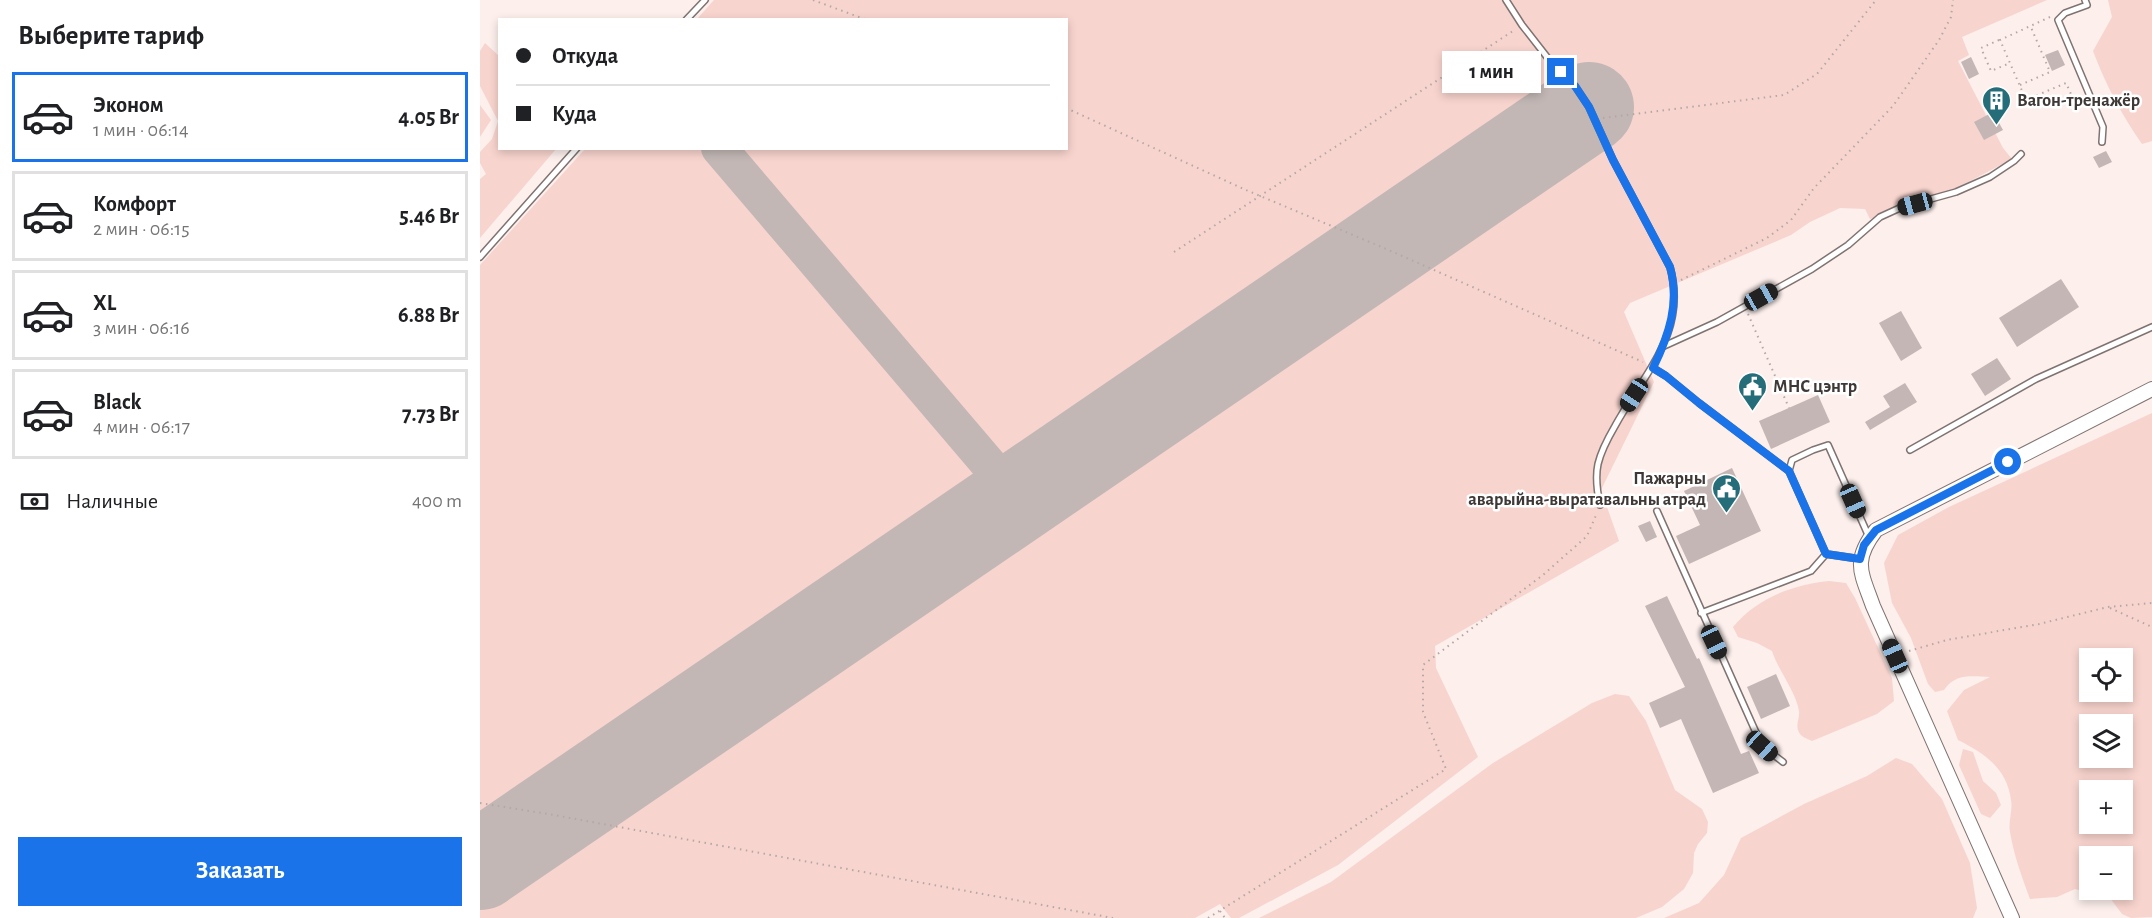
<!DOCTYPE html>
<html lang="ru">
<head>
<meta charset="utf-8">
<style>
	body { margin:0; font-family:"Alegreya Sans",sans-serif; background:#f6f6f6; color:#202124; height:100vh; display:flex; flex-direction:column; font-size:22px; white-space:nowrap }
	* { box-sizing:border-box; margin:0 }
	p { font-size:20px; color:#757577 }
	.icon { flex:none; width:33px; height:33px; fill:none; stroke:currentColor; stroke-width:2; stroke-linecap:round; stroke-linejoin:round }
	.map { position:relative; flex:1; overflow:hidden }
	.panel { display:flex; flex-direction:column; background:#fff; width:480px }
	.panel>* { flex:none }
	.hud { position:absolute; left:18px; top:18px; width:570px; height:132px; border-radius:0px; box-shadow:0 3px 9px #0003; display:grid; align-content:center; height:132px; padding:0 18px; background:#fff }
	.tools { position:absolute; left:1599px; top:648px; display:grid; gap:12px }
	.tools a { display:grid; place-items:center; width:54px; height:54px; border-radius:0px; background:#fff; box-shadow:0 3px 9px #0003; font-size:30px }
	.end { position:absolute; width:27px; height:27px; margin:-14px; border:8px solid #1a73e8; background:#fff; box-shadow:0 0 0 3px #fff }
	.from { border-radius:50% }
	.bubble { position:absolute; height:42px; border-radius:0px; background:#fff; box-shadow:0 3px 9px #0003; font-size:20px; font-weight:600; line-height:42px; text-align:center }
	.car { position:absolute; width:18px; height:36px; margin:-18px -9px; border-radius:8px; box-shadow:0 0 4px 2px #0007; background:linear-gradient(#222 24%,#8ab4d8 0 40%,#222 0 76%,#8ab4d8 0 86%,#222 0) }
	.hud b { display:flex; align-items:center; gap:21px; height:57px; font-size:22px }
	.hud b+b { border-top:2px solid #e0e0e0 }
	.hud i { width:15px; height:15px; background:#202124 }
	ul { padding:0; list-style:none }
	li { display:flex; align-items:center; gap:18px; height:90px; margin:0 12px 9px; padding:0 6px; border:3px solid #e0e0e0; border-radius:0px }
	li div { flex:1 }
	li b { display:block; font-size:22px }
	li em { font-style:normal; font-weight:600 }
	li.active { border-color:#1a73e8 }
	li>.icon { width:54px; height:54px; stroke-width:1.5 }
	h2 { padding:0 18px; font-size:27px; line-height:72px }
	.pay { display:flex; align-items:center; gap:15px; height:66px; padding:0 18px; font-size:22px }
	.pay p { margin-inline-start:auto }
	.button { display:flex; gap:12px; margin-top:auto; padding:12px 18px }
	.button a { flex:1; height:69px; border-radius:0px; background:#1a73e8; color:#fff; font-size:24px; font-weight:600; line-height:69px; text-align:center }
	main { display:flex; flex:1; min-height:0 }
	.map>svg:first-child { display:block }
	.green { fill:#f8d4ce; fill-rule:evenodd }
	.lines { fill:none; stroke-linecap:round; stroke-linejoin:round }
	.taxiway { stroke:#c2b7b4; stroke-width:36 }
	.runway { stroke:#c2b7b4; stroke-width:90 }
	.building { fill:#c3b6b4 }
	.service-casing { stroke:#7f7371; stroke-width:8 }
	.tertiary-casing { stroke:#7f7371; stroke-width:16 }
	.path { stroke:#b3a8a6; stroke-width:2; stroke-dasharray:1.5 4.5; stroke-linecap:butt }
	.service { stroke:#fff; stroke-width:5 }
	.tertiary { stroke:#fff; stroke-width:14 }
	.route { stroke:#1a73e8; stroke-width:8 }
	.labels { text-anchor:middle; stroke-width:5; stroke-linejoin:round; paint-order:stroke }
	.poi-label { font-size:18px; font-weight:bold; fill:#3e3837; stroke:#fff; text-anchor:start }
</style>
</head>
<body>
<main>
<section class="panel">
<h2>Выберите тариф</h2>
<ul>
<li class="active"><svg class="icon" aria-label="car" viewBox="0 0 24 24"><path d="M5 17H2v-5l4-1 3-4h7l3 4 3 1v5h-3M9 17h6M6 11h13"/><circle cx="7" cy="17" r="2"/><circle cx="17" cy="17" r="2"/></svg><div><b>Эконом</b><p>1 мин · 06:14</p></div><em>4.05 Br</em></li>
<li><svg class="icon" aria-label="car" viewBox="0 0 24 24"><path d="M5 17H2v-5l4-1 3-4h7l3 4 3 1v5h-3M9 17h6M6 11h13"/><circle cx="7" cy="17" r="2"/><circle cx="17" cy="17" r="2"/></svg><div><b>Комфорт</b><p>2 мин · 06:15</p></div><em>5.46 Br</em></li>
<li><svg class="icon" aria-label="car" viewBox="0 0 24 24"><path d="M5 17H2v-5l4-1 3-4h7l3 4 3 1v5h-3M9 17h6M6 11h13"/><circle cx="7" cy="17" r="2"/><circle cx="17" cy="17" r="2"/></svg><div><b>XL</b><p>3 мин · 06:16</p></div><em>6.88 Br</em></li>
<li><svg class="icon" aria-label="car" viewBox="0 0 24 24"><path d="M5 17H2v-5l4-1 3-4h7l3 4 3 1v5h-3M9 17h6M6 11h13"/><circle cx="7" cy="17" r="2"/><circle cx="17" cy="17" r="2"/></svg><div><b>Black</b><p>4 мин · 06:17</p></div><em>7.73 Br</em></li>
</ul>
<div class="pay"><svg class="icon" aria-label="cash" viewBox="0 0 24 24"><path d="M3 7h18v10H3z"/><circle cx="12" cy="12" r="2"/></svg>Наличные<p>400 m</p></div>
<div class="button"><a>Заказать</a></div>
</section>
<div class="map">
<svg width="1672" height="918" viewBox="0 0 1672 918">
	<rect width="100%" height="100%" fill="#fcefec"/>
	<g class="green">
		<polygon points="234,0 1567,0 1482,37 1489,55 1478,61 1523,148 1532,159 1477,188 1390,219 1385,209 1360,208 1330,222 1311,235 1150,303 1144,312 1174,382 1121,490 1139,541 955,646 956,668 998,757 858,865 759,918 751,918 740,904 715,918 0,918 0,265 105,149 586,148 586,20 217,19"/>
		<path d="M 1628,0 L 1672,0 L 1672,141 L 1662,144 C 1641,114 1626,85 1613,51 L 1632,17 Z"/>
		<polygon points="5,43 19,56 20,148 76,149 0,238 0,179 6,174 0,163 0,152 12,139 18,121 0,86 0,51"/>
		<polygon points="0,105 11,120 0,137"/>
		<path d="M 1672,413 L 1672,917 L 1651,918 L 1642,914 L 1630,898 L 1595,889 L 1577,897 L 1550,899 C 1542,877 1534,856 1530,832 C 1528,822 1533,810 1531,800 C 1527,768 1504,753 1478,740 L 1467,711 L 1484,690 L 1510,677 C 1492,676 1475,673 1464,690 L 1455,692 L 1448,684 L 1431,638 L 1412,603 L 1404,563 L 1418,535 L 1469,507 ZM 1610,658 L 1642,658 L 1642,692 L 1610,692 ZM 1610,724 L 1642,724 L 1642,758 L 1610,758 ZM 1610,790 L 1642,790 L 1642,824 L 1610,824 ZM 1610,856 L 1642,856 L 1642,890 L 1610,890 Z"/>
		<path d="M 1349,581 L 1366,583 L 1375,598 L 1412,678 L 1414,701 L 1397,714 L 1332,741 C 1326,738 1320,737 1318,730 C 1316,724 1320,717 1319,711 C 1316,692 1298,670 1292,651 L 1277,643 L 1258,637 L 1253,627 C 1277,598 1312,585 1349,581 Z"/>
		<polygon points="1135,694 1149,696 1166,721 1195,790 1222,809 1228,822 1227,833 1218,844 1214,853 1213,873 1204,889 1182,907 1156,918 779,918 851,882 1013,763 1112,703"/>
		<polygon points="1483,749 1493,752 1503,781 1516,793 1521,805 1510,818 1501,814 1479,765"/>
		<polygon points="1416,758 1432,764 1462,799 1490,863 1497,908 1493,918 1184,918 1219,903 1244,875 1261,838 1324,804 1387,776"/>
	</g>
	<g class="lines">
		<polyline class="taxiway" points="239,148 517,474 525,507"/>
		<polyline class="runway" points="0,865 1109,107"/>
	</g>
	<g class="building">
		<polygon points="1578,50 1585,65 1572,71 1565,55"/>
		<polygon points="1491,57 1499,74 1489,79 1481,62"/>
		<polygon points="1513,112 1523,130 1504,140 1494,122"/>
		<polygon points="1626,151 1632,162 1619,168 1613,157"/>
		<polygon points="1581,279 1599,307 1537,347 1519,318"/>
		<polygon points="1421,311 1442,348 1421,361 1399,323"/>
		<polygon points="1517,358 1531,379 1505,396 1491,374"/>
		<polygon points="1425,383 1437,402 1390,430 1385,422 1410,407 1403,396"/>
		<polygon points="1338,395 1350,422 1291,449 1279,421"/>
		<polygon points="1252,468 1281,531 1209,564 1196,536 1220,525 1204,491"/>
		<polygon points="1170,521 1177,537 1166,542 1158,526"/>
		<polygon points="1187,596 1217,659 1219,658 1261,754 1269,751 1279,773 1233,793 1201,719 1180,728 1169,703 1205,687 1165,606"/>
		<polygon points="1296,674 1310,706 1281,719 1267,687"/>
	</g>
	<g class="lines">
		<defs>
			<g id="service">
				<path d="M 1026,0 L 1042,25 L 1067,57 L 1095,86 L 1109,107 L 1133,160 L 1190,267 C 1208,333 1164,373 1135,426 C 1128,438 1121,451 1118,464 C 1115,478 1117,491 1120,505"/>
				<polyline points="1605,0 1607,5 1585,13 1578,20 1623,127 1622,142"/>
				<polyline points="206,20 225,0"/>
				<polyline points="0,257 97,148"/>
				<polyline points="1184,346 1237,322 1332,269 1368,245 1400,217 1422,207 1476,192 1510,177 1534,161 1541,154"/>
				<polyline points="1173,368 1186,376 1219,403 1309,471"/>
				<polyline points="1430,450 1556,379 1672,327"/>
				<polyline points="1177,511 1282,746 1303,762"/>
				<polyline points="1380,559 1346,554 1309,471 1312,460 1333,450 1348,445 1389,537"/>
				<polyline points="1221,613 1331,571 1346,554"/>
			</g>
			<path id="tertiary" d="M 1532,918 L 1393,606 C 1381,572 1372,561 1396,530 L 1672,389"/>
		</defs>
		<use href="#service" class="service-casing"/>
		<use href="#tertiary" class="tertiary-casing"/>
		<g class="path">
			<polyline points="333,0 387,20"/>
			<polyline points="1570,17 1520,40 1546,100 1586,83 1600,114"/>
			<polyline points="1519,40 1501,48 1511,71 1530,63"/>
			<polyline points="1540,85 1570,72 1550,25"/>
			<polyline points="586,108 766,190 904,248 1163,362"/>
			<polyline points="1123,118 1304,95 1337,74 1396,0"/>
			<polyline points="694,252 1033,31"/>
			<polyline points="1201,280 1287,238 1311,220 1334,188 1413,106 1459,40 1471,17 1473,0"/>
			<polyline points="1268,314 1309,408"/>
			<polyline points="1630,608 1672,627"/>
			<polyline points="1429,651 1467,640 1559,624 1628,607 1672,603"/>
			<polyline points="0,803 74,815 633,918"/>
			<polyline points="740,911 745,918"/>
			<polyline points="728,918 966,769 943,712 943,665 1063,575 1107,536 1117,513"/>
		</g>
		<use href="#service" class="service"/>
		<use href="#tertiary" class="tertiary"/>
	</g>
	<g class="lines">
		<path class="route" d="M 1081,72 L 1095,86 L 1109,107 L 1133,160 L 1190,267 C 1200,303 1189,335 1173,368 L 1186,376 L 1219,403 L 1309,471 L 1346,554 L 1380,559 L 1384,545 L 1396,530 L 1528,462"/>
	</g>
	<defs>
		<symbol id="building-pin" viewBox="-11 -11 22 30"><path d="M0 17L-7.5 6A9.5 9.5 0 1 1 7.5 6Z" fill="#256d78" stroke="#fff"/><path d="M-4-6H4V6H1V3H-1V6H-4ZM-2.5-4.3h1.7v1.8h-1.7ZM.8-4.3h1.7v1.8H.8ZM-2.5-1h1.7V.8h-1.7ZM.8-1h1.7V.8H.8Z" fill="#fff"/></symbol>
		<symbol id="civic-pin" viewBox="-11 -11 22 30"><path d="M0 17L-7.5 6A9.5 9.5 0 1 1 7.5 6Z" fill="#256d78" stroke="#fff"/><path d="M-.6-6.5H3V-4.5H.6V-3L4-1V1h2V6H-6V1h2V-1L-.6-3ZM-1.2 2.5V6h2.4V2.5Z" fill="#fff"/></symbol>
	</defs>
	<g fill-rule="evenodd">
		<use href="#building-pin" x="1500" y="84" width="33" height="45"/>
		<use href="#civic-pin" x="1256" y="370" width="33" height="45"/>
		<use href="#civic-pin" x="1230" y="472" width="33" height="45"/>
	</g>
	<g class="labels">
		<g class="poi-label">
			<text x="1537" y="106">Вагон-тренажёр</text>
			<text x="1293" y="392">МНС цэнтр</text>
			<text x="1226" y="484" text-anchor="end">Пажарны<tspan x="1226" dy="21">аварыйна-выратавальны атрад</tspan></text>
		</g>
	</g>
</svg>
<div class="tools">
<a><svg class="icon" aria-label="locate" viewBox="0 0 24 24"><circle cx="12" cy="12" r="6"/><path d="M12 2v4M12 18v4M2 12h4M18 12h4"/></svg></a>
<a><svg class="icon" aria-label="layers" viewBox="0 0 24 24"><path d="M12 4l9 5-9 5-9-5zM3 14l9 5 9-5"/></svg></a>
<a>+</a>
<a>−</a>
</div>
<i class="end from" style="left:1528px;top:462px"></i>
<i class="end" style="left:1081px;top:72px"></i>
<div class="bubble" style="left:962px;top:51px;width:99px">1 мин</div>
<i class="car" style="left:1435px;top:204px;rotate:255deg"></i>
<i class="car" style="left:1281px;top:297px;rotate:61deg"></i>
<i class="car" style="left:1154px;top:395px;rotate:213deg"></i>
<i class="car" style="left:1373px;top:501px;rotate:156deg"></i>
<i class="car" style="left:1234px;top:642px;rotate:155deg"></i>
<i class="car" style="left:1415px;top:656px;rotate:336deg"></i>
<i class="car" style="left:1282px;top:746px;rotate:132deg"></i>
<div class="hud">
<b><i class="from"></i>Откуда</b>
<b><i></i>Куда</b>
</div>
</div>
</main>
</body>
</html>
